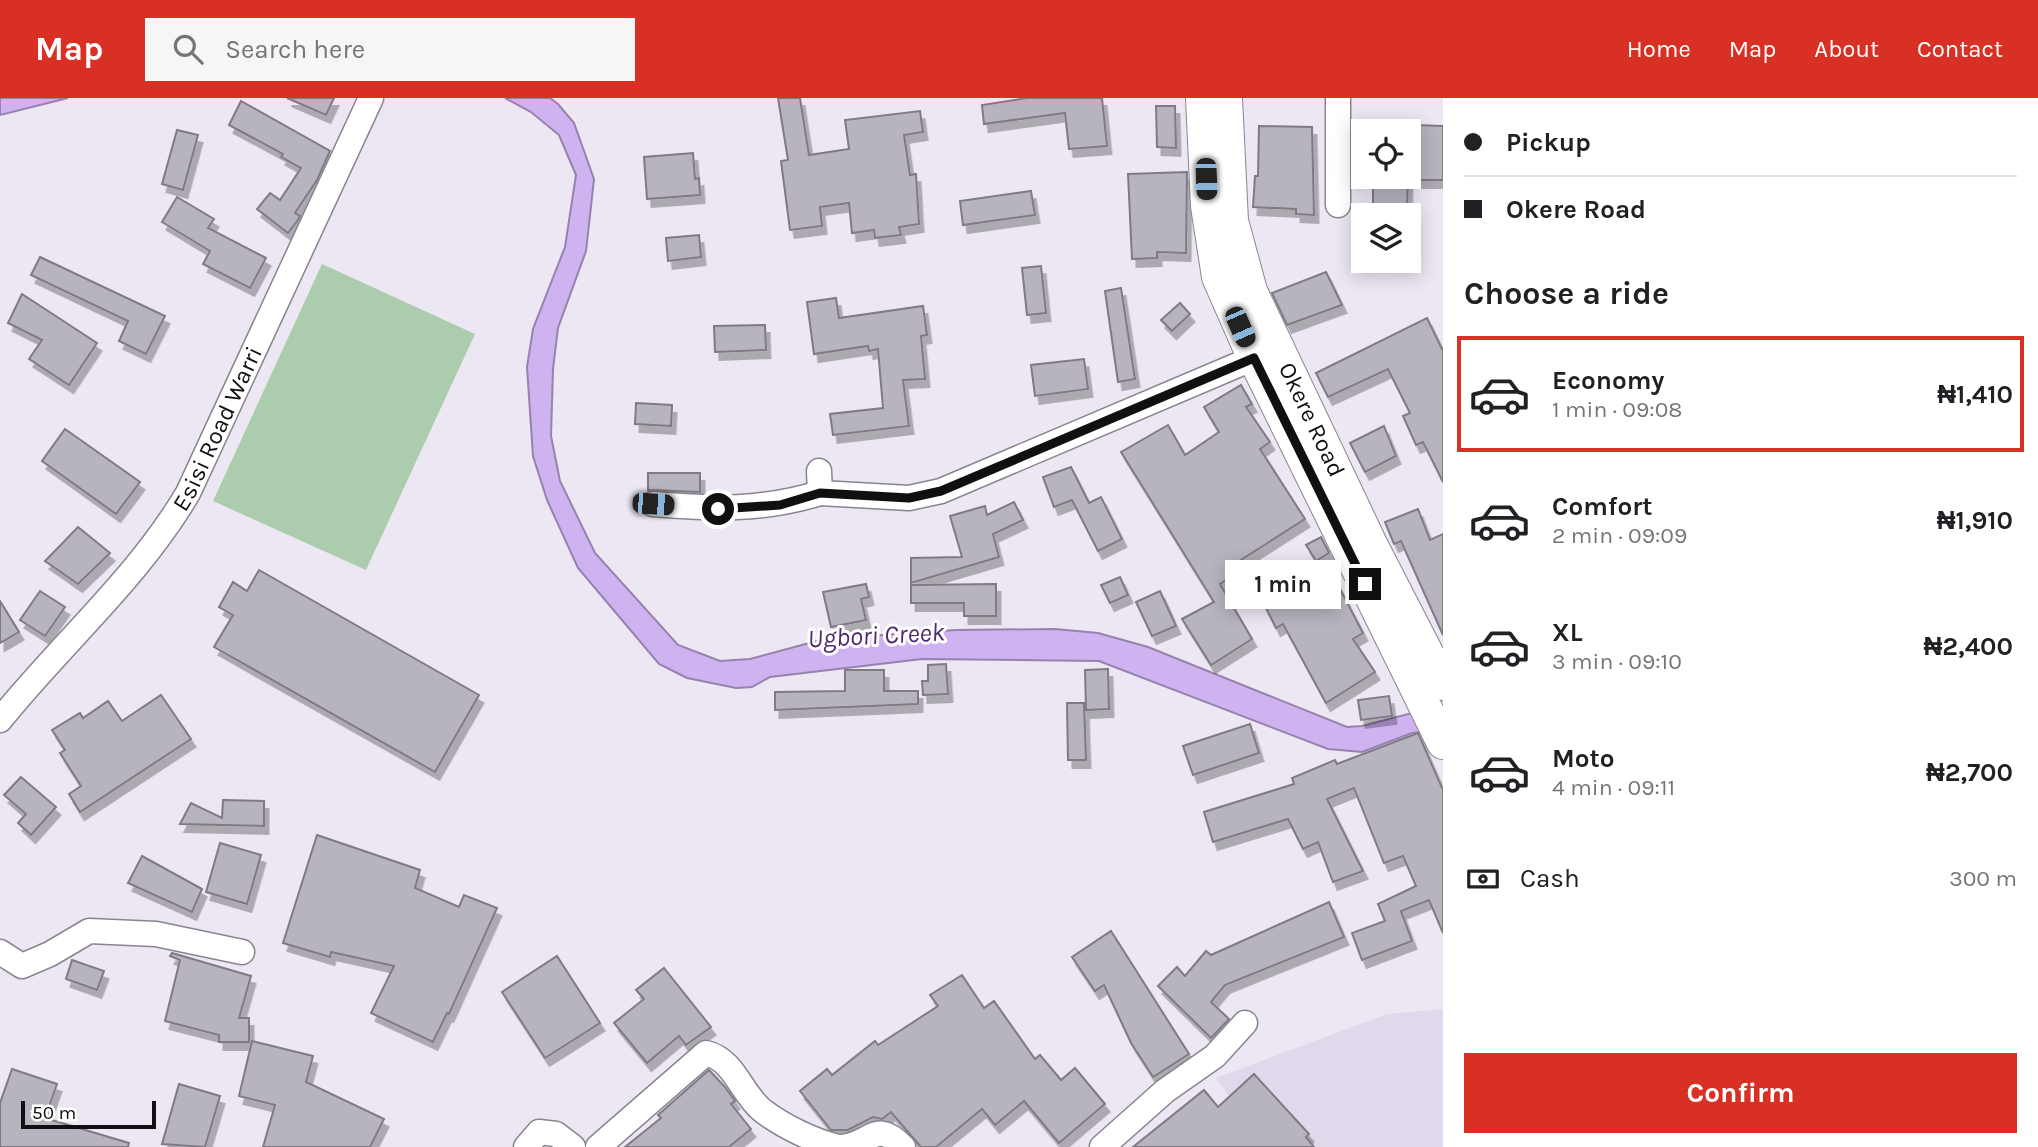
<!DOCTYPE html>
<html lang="en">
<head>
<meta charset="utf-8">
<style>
	body { margin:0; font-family:Karla,sans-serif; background:#f6f6f6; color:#202124; height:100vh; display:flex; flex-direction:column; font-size:26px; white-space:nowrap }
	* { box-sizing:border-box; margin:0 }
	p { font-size:23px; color:#757577 }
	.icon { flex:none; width:38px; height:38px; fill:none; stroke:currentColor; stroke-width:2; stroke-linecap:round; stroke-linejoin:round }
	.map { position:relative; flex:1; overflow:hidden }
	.panel { display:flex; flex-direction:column; background:#fff; width:595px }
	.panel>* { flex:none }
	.banner { display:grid; align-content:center; height:154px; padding:0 21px; background:#fff }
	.controls { position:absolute; left:1351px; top:21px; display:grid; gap:14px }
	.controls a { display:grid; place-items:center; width:70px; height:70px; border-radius:0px; background:#fff; box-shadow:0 4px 18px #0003; font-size:35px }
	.scale { position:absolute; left:21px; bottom:18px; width:135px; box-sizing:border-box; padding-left:7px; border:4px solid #100f12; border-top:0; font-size:19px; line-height:24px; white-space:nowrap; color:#100f12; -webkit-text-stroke:5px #fff; paint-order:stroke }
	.end { position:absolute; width:32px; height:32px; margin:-16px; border:9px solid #100f12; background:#fff; box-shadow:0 0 0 4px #fff }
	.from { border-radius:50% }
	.bubble { position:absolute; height:49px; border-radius:0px; background:#fff; box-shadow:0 4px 18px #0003; font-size:23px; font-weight:700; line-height:49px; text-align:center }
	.car { position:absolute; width:21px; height:42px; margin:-21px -10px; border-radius:9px; box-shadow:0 0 5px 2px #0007; background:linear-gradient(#222 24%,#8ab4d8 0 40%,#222 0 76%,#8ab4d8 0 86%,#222 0) }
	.banner b { display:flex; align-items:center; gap:24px; height:66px; font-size:26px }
	.banner b+b { border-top:2px solid #e0e0e0 }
	.banner i { width:18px; height:18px; background:#202124 }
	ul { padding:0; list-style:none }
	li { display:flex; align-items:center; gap:21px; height:116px; margin:0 14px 10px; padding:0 7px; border:4px solid transparent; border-radius:0px }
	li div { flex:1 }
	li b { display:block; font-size:26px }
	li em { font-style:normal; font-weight:700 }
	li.selected { border-color:#d93025 }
	li>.icon { width:63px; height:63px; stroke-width:1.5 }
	h2 { padding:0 21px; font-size:32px; line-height:84px }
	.pay { display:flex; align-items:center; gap:18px; height:77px; padding:0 21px; font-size:26px }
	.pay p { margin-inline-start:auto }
	.primary-button { display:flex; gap:14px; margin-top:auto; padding:14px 21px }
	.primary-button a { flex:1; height:80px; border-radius:0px; background:#d93025; color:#fff; font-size:28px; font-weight:700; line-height:80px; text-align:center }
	header { display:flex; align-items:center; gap:42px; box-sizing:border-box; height:98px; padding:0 35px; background:#d93025; color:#fff }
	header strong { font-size:33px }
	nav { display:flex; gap:38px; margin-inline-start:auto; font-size:24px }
	.search { width:490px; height:63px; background:#f6f6f6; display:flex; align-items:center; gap:18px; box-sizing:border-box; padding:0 24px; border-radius:0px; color:#757577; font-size:26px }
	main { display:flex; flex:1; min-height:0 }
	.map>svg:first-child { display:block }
	.built { fill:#e0d9eb }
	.green { fill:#accdad }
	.water { fill:#cfb3f1; stroke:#9682ae; stroke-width:2 }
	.building { fill:#b8b4bf; stroke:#7f7a84; stroke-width:2; filter:url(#shadow) }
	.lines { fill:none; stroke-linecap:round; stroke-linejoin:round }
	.minor-casing { stroke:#89858f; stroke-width:27 }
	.major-casing { stroke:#89858f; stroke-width:34 }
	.minor { stroke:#fff; stroke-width:24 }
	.major { stroke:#fff; stroke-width:32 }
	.route { stroke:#100f12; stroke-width:9 }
	.labels { text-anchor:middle; stroke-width:6; stroke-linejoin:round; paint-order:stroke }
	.street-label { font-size:24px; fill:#100f12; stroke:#fff }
	.water-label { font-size:26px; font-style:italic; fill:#4e2971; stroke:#fff }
</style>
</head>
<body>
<header>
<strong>Map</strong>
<div class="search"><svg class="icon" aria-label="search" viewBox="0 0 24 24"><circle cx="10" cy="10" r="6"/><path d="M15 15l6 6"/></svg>Search here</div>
<nav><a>Home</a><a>Map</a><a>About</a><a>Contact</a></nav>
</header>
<main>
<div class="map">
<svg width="1443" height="1049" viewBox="0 0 1443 1049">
	<defs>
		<filter id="shadow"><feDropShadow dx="4.5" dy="8" stdDeviation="0" flood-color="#0004"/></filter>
	</defs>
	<rect width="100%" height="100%" fill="#ece7f2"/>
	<polygon class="built" points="1443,911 1443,1049 1266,1049 1216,980 1387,916"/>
	<polygon class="green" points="322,166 475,236 366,472 213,403"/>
	<g class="water">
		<polygon points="0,0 68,0 0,17"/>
		<polygon points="505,0 550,0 558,6 574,25 594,81 586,153 558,230 553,271 551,338 560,383 595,455 678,547 720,563 750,561 824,541 956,532 1055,531 1098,535 1148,549 1347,629 1362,628 1443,607 1443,632 1412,635 1362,654 1328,651 1099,563 922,561 770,579 752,589 736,590 687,580 659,566 578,470 547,402 533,358 527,269 533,231 565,149 576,77 559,37 531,14"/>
	</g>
	<g class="building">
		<polygon points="287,0 334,0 326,17"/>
		<polygon points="778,0 800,0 809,57 849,51 845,22 920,13 923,34 904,37 910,77 916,76 919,126 899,129 901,137 875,140 874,132 852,135 849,105 820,109 822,128 790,132 781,63 788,62"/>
		<polygon points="1027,0 1102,0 1107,48 1069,51 1065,15 984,26 982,7"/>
		<polygon points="241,3 330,53 317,82 295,115 300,118 298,122 288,135 257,111 270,95 280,102 301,70 281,59 283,56 229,27"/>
		<polygon points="1156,8 1175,8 1176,50 1157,49"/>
		<polygon points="1415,27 1443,28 1443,82 1412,82"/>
		<polygon points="1259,28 1312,29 1314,117 1296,116 1296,111 1253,109 1255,78 1258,78"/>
		<polygon points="177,32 198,37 183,92 162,86"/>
		<polygon points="693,55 695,81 699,80 700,97 647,101 644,59"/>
		<polygon points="1187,74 1186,155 1157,154 1157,160 1132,161 1128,76"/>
		<polygon points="1373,79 1408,79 1407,111 1373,111"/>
		<polygon points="1031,93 1035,117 963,127 960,103"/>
		<polygon points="177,99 214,121 208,130 266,160 250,190 203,166 210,153 162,124"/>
		<polygon points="699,137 701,159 668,163 666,140"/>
		<polygon points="40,159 165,218 146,256 119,243 128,223 31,177"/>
		<polygon points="1041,168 1046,215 1027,217 1022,170"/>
		<polygon points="1326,174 1342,207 1287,227 1272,195"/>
		<polygon points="1121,190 1135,281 1118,284 1105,193"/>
		<polygon points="22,196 97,245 69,287 29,261 42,242 8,225"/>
		<polygon points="836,200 839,220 923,208 927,237 921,238 925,281 903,282 909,328 833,337 830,316 883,310 878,251 869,253 868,248 814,256 807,204"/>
		<polygon points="1180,205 1190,216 1172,233 1161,222"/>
		<polygon points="1427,220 1443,253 1443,384 1423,344 1416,347 1403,318 1410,315 1388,271 1328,299 1316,275"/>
		<polygon points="765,227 766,252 715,254 714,228"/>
		<polygon points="1084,261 1088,291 1035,298 1031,267"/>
		<polygon points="1241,287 1252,306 1246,309 1270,344 1260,351 1305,421 1230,469 1235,476 1220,486 1252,541 1211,567 1182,521 1214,504 1121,354 1168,327 1185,357 1219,334 1204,309"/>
		<polygon points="636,305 672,307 671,328 635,326"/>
		<polygon points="1384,328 1396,358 1365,374 1350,345"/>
		<polygon points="65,331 140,384 116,416 42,363"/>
		<polygon points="1071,369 1089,405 1101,399 1122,441 1098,453 1072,402 1054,409 1043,379"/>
		<polygon points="648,375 700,375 700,394 648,392"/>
		<polygon points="1014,404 1023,422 993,436 999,459 911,485 911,460 962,459 950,418 985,408 987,417"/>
		<polygon points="1418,411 1430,442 1443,436 1443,537 1401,443 1394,446 1385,424"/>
		<polygon points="78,429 110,455 78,486 45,463"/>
		<polygon points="1321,439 1329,455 1316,463 1306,447"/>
		<polygon points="1328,468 1363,535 1353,541 1375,574 1326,605 1283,526 1276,530 1262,502 1267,500 1258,484 1278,473 1286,490"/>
		<polygon points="259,472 479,597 435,674 214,549 233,517 219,509 233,484 247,493"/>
		<polygon points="1120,479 1128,497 1110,505 1101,487"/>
		<polygon points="866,486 869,499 861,501 866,522 831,529 823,494"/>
		<polygon points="996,486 996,518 964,518 964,505 911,505 911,487"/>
		<polygon points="40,493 65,509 45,538 20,522"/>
		<polygon points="1160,493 1176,528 1152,538 1136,504"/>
		<polygon points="0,503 19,534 0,545"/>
		<polygon points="946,566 948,596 923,597 922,583 928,583 928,567"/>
		<polygon points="1108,571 1109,611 1086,612 1085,572"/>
		<polygon points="845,572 884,572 884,593 918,593 918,606 775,612 775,594 845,593"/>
		<polygon points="161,597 191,641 80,714 69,696 81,688 60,655 65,652 52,632 80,615 83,620 108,603 122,623"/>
		<polygon points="1389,598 1392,618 1361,622 1358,602"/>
		<polygon points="1067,605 1084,605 1086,662 1068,662"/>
		<polygon points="1250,626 1259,655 1193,677 1183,648"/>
		<polygon points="1418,635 1443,692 1443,835 1429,802 1401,813 1412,843 1362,862 1352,835 1385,823 1378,806 1416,788 1403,758 1384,765 1354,690 1327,701 1363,773 1333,784 1318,744 1303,751 1288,721 1213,744 1204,714 1294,686 1292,680 1335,662 1337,666"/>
		<polygon points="21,679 56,709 31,737 18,725 26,716 4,697"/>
		<polygon points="223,702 264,703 264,728 180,726 191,705 222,720"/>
		<polygon points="317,737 420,772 415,790 459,809 464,797 497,810 449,916 447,915 433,944 371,915 394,868 331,854 330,859 283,845"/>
		<polygon points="220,745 261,757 247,806 206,794"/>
		<polygon points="142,758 202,791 192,814 128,785"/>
		<polygon points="1329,804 1344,839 1225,887 1211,904 1229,921 1211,940 1158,888 1177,869 1185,878 1206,853 1211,857"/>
		<polygon points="1111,833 1189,956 1153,979 1131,945 1104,887 1095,893 1072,859"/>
		<polygon points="172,855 251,878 239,920 249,920 249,944 219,944 219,937 165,923 180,862 170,858"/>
		<polygon points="557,858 600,925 545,960 502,894"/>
		<polygon points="72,862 104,873 97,892 66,881"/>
		<polygon points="664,870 711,929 686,947 679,938 647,965 614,925 644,901 636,892"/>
		<polygon points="962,877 984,910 994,903 1035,961 1040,957 1061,982 1075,970 1105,1006 1059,1045 1024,1003 995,1027 982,1011 936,1049 921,1049 891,1014 882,1021 873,1019 848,1032 831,1032 800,993 827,971 832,977 875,943 878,947 938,908 930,897"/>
		<polygon points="252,943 313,958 306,984 384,1021 370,1049 263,1049 275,1007 239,998"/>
		<polygon points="12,971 57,986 45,1020 129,1045 128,1049 0,1049 0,1005"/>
		<polygon points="709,972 725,989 735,1003 731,1006 751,1031 729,1049 625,1049 661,1020 658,1017"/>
		<polygon points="1254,976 1309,1036 1306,1039 1314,1049 1133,1049 1204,992 1218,1009"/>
		<polygon points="179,986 220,998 205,1049 162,1046"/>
	</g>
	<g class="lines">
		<defs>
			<g id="minor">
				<polyline points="1338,0 1338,107"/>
				<polyline points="819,373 820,395 909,400 941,393 1254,260"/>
				<path d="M 653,406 C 713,411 762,413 820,395"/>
				<path id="s1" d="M 0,622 C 62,545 138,480 188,395 L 371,0"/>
				<polyline points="0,854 22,868 50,856 89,833 156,836 242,854"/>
				<polyline points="526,1049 539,1034 556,1036 573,1049"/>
				<path d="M 598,1049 L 706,955 C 735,962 741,996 763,1013 C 784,1029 814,1043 838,1049"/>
				<path d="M 843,1049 C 872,1045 876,1021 903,1049"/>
				<polyline points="1102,1049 1165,993 1215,958 1245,925"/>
			</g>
			<g id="major">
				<polyline points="1202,0 1207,108 1218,179 1251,254 1443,645"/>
				<path id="s2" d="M 1226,0 L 1232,123 L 1251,193 L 1371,446 L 1443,586"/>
			</g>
		</defs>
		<use href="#minor" class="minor-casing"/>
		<use href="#major" class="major-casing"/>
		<use href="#minor" class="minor"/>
		<use href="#major" class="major"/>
	</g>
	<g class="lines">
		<polyline class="route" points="718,411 780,407 820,395 909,400 941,393 1254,260 1365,486"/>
	</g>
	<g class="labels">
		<g class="street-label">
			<text dy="8" stroke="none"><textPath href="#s2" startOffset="338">Okere Road</textPath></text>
			<text dy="8" stroke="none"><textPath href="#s1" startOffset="366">Esisi Road Warri</textPath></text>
		</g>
		<g class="water-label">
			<text transform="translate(876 537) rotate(-3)" y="9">Ugbori Creek</text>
		</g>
	</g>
</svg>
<div class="controls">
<a><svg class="icon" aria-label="locate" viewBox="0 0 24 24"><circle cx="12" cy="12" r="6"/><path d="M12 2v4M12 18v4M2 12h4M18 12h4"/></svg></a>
<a><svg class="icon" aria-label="layers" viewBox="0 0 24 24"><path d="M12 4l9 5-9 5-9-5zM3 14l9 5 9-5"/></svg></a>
</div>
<div class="scale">50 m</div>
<i class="end from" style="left:718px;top:411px"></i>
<i class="end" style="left:1365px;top:486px"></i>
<div class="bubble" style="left:1225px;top:462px;width:116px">1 min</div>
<i class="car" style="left:1206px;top:81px;rotate:178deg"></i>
<i class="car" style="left:1240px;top:229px;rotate:156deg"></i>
<i class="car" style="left:653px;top:406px;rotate:94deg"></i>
</div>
<section class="panel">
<div class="banner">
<b><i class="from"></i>Pickup</b>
<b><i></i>Okere Road</b>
</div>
<h2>Choose a ride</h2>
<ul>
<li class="selected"><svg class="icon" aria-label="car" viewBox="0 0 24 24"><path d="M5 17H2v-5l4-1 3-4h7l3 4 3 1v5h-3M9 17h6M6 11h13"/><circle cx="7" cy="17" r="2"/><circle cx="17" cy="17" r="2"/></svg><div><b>Economy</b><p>1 min · 09:08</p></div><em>₦1,410</em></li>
<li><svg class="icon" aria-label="car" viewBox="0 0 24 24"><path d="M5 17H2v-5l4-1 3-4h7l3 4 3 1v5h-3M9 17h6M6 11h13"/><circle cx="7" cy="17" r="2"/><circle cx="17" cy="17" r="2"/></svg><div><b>Comfort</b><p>2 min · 09:09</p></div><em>₦1,910</em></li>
<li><svg class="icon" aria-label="car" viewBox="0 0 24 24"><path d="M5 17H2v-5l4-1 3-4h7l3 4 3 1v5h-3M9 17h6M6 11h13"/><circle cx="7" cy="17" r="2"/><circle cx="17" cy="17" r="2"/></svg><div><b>XL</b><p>3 min · 09:10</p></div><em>₦2,400</em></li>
<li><svg class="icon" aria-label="car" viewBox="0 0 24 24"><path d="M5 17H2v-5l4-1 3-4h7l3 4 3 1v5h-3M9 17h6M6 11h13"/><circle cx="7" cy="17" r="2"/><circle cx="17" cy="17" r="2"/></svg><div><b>Moto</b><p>4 min · 09:11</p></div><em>₦2,700</em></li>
</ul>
<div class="pay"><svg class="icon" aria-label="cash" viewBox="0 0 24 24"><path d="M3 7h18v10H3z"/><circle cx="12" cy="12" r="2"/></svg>Cash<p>300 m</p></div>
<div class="primary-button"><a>Confirm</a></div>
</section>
</main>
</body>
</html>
